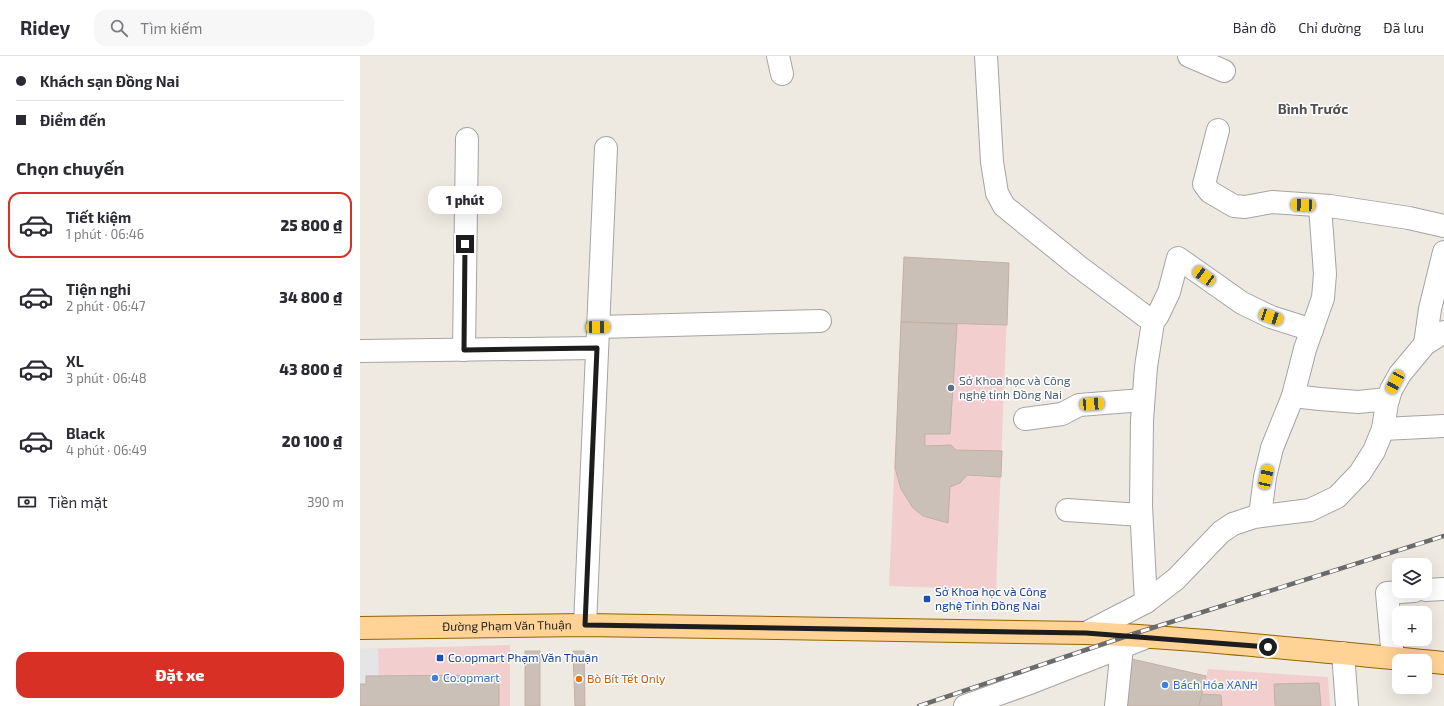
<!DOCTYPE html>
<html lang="vi">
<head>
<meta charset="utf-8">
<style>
	body { margin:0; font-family:"Exo 2",sans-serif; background:#f7f7f7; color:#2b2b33; height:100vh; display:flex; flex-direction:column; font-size:15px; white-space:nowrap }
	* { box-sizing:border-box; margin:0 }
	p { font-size:13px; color:#7c7c81 }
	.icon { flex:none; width:22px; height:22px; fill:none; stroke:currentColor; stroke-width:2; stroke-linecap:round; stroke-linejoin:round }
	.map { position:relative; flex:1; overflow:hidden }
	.side { display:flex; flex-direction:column; background:#fff; width:360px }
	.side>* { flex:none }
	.hud { display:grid; align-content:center; height:88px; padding:0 16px; background:#fff }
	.controls { position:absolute; left:1032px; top:502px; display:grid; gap:8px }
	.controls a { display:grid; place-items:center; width:40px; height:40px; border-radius:8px; background:#fff; box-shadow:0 4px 16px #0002; font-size:20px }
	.end { position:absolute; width:18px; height:18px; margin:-9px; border:5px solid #1d1d1d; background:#fff; box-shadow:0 0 0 2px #fff }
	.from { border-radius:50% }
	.bubble { position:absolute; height:28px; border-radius:12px; background:#fff; box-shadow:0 4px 16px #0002; font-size:13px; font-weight:800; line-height:28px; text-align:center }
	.car { position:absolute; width:12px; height:24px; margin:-12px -6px; border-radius:5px; box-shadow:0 0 3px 1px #0007; background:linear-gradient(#f5c518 24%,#345 0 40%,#f5c518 0 76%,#345 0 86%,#f5c518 0) }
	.hud b { display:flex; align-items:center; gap:14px; height:38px; font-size:15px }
	.hud b+b { border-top:1px solid #e1e1e2 }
	.hud i { width:10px; height:10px; background:#2b2b33 }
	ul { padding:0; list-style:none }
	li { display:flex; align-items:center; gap:12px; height:66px; margin:0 8px 6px; padding:0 8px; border:2px solid transparent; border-radius:12px }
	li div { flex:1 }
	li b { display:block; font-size:15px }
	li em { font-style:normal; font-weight:800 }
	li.on { border-color:#d93025 }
	li>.icon { width:36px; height:36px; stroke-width:1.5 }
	h2 { padding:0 16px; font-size:18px; line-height:48px }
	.pay { display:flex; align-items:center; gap:10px; height:44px; padding:0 16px; font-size:15px }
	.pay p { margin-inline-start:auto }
	.button { display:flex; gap:8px; margin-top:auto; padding:8px 16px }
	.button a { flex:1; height:46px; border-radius:12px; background:#d93025; color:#fff; font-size:16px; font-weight:800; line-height:46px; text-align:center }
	header { display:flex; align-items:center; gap:24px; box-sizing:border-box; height:56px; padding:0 20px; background:#fff; border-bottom:1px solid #e1e1e2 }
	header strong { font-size:19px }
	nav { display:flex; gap:22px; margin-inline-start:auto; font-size:14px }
	.search { width:280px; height:36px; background:#f7f7f7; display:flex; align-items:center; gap:10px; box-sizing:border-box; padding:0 14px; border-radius:12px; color:#7c7c81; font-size:15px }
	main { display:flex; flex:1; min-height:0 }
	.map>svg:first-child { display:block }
	.commercial { fill:#f2cfce }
	.parking { fill:#e5e5e5 }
	.building { fill:#cbc0b7; stroke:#c2b0a2 }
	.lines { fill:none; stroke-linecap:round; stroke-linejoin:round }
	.minor-casing { stroke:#a4a4a4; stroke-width:24 }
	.major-casing { stroke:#956400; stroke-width:24 }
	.minor { stroke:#fff; stroke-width:22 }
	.major { stroke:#ffd296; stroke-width:22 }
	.rail-casing { stroke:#6b6b6b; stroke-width:4.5 }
	.rail { stroke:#fff; stroke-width:3; stroke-dasharray:9; stroke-linecap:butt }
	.route { stroke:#1d1d1d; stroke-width:5 }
	.service-dot { fill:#5c6f8a; stroke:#fff; stroke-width:1.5 }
	.transit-dot { fill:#1a4fb4; stroke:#fff; stroke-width:1.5 }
	.shop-dot { fill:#3f7fe0; stroke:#fff; stroke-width:1.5 }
	.food-dot { fill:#e8710a; stroke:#fff; stroke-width:1.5 }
	.labels { text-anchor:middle; stroke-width:3; stroke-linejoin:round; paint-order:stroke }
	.service-label { font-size:12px; fill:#4e5e75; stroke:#fff; text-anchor:start }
	.transit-label { font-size:12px; fill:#164399; stroke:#fff; text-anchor:start }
	.street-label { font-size:12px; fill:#1d1d1d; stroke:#fff }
	.shop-label { font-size:12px; fill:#366cbe; stroke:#fff; text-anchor:start }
	.food-label { font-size:12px; fill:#c56008; stroke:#fff; text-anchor:start }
	.quarter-label { font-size:14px; font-weight:bold; fill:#505050; stroke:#fff }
</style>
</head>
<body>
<header>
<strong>Ridey</strong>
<div class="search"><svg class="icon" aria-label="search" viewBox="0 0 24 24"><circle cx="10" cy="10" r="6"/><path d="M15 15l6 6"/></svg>Tìm kiếm</div>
<nav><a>Bản đồ</a><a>Chỉ đường</a><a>Đã lưu</a></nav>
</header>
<main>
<section class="side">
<div class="hud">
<b><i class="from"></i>Khách sạn Đồng Nai</b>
<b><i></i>Điểm đến</b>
</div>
<h2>Chọn chuyến</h2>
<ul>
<li class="on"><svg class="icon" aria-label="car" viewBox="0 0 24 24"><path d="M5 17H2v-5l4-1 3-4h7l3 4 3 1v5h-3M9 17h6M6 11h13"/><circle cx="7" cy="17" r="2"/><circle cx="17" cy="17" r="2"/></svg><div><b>Tiết kiệm</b><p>1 phút · 06:46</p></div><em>25 800 ₫</em></li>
<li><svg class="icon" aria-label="car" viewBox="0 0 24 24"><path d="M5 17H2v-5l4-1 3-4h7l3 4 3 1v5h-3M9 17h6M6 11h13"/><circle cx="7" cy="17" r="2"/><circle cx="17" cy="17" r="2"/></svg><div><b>Tiện nghi</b><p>2 phút · 06:47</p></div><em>34 800 ₫</em></li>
<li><svg class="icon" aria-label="car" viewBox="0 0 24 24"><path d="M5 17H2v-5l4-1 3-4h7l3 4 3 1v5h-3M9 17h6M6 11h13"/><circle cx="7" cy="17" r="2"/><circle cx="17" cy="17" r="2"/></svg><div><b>XL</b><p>3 phút · 06:48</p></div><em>43 800 ₫</em></li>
<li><svg class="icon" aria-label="car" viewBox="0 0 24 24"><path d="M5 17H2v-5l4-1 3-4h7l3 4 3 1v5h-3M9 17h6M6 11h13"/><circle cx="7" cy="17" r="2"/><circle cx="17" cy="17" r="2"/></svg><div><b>Black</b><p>4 phút · 06:49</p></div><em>20 100 ₫</em></li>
</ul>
<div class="pay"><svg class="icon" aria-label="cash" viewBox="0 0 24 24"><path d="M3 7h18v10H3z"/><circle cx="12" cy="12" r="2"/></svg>Tiền mặt<p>390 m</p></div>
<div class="button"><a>Đặt xe</a></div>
</section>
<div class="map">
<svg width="1084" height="650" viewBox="0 0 1084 650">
	<rect width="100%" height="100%" fill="#efeae1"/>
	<g class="commercial">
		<polygon points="544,201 649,207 636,534 529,530"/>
		<polygon points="150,589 150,650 0,650 0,593"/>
		<polygon points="848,613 968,621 970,650 839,650"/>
	</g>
	<polygon class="parking" points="0,593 18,593 19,620 6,620 6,628 0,628"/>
	<g class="building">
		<polygon points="544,201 649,207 647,269 541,266"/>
		<polygon points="541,266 597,268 590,378 565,378 565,390 591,389 596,394 642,395 641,421 607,419 600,427 590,431 588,467 563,460 553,452 541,433 535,412"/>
		<rect x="165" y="595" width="15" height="55"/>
		<polygon points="213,595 224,595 225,650 215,650"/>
		<polygon points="772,603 846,620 839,650 765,650"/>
		<polygon points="139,619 139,650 0,650 0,628 6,628 6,620"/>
		<polygon points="959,627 961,650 915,650 914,628"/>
		<polygon points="842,638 861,639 862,650 839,650"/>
	</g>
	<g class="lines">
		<defs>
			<g id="minor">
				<polyline points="418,0 422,18"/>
				<polyline points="626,0 632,106 637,137 644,150 718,210 793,266"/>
				<polyline points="829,0 864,15"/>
				<polyline points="858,74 844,128 850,136 874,150 885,151 912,146 970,150 1049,162 1084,170"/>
				<polyline points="960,150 965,218 963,242 945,293 933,340 960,343 998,346 1028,343"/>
				<polyline points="238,271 460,265"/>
				<polyline points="1065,288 1070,253 1084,196"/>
				<polyline points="104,294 107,83"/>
				<polyline points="0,295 237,292"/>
				<polyline points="665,363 702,358 719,349 783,344"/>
				<polyline points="1023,373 1084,370"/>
				<polyline points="707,454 781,459"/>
				<polyline points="900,460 905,421 912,392 933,340"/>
				<polyline points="1065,534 1084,533"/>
				<polyline points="786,546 781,450 782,364 786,311 793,266 798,259 809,236 818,202 882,247 911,261 952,274"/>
				<polyline points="225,569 246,92"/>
				<polyline points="726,577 786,546 816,523 861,476 873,468 894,461 950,454 977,441 1000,417 1014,395 1023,373 1027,347 1031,334 1040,318 1065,288 1084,276"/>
				<polyline points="983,597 987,650"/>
				<polyline points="1033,602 1027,537 1054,535"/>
				<polyline points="605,650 667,628 787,581"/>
				<polyline points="756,650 762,591"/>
			</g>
			<g id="major">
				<path id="s1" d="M 0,572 L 225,569 L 726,577 C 846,583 965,596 1084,607"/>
			</g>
		</defs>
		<use href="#minor" class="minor-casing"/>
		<use href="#major" class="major-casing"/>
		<use href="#minor" class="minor"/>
		<use href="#major" class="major"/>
		<defs>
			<polyline id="rail" points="559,650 773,578 1084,480"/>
		</defs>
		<use href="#rail" class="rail-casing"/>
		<use href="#rail" class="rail"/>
	</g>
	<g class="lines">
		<polyline class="route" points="105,188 104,294 237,292 225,569 726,577 908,591"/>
	</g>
	<circle class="service-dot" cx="591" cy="332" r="4"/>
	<g class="transit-dot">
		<rect x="563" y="539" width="8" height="8" rx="2"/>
		<rect x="76" y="598" width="8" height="8" rx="2"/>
	</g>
	<g class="shop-dot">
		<circle cx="75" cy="622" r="4"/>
		<circle cx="805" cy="629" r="4"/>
	</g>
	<circle class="food-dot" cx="219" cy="623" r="4"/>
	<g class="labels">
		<g class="service-label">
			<text x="599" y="329">Sở Khoa học và Công<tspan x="599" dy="14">nghệ tỉnh Đồng Nai</tspan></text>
		</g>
		<g class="transit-label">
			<text x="575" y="540">Sở Khoa học và Công<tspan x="575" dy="14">nghệ Tỉnh Đồng Nai</tspan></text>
			<text x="88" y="606">Co.opmart Phạm Văn Thuận</text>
		</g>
		<g class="street-label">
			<text dy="4" stroke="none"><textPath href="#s1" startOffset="147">Đường Phạm Văn Thuận</textPath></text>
		</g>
		<g class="shop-label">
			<text x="83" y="626">Co.opmart</text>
			<text x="813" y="633">Bách Hóa XANH</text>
		</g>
		<g class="food-label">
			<text x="227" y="627">Bò Bít Tết Only</text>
		</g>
		<g class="quarter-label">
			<text x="953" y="58">Bình Trước</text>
		</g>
	</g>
</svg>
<div class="controls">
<a><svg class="icon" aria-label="layers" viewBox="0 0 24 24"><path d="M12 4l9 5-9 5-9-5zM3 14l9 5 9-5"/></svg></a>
<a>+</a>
<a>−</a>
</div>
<i class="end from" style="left:908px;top:591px"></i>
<i class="end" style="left:105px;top:188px"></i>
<div class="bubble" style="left:68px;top:130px;width:74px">1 phút</div>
<i class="car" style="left:943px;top:149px;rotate:272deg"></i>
<i class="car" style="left:844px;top:220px;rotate:306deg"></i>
<i class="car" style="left:911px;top:261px;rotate:109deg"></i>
<i class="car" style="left:238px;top:271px;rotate:89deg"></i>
<i class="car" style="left:1035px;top:326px;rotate:208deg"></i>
<i class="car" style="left:732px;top:348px;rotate:86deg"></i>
<i class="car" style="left:906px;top:421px;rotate:12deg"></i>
</div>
</main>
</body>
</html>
